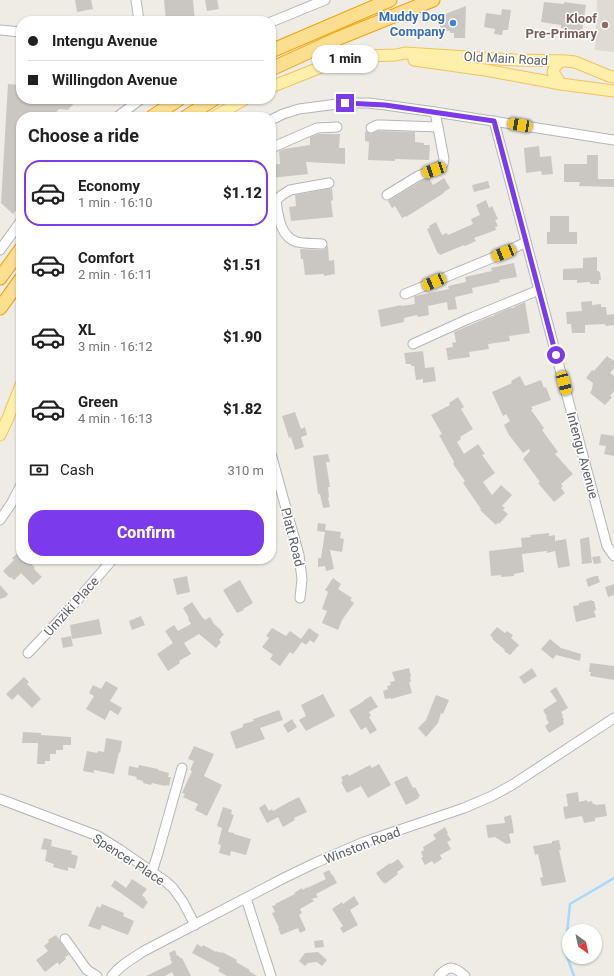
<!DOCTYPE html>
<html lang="en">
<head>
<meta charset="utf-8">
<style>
	body { margin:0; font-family:Roboto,sans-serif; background:#f6f6f6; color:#222; height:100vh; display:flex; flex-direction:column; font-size:15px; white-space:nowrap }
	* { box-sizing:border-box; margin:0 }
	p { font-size:13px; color:#767676 }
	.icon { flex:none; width:22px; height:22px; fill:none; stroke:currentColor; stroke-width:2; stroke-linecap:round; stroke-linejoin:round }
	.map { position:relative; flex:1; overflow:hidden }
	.details { position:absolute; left:16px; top:112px; width:260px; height:452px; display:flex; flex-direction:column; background:#fff; border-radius:16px; box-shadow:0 1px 3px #0004 }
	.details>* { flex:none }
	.top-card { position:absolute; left:16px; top:16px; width:260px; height:88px; border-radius:16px; box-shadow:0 1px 3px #0004; display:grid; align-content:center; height:88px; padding:0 12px; background:#fff }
	.needle { width:26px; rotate:147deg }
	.fabs { position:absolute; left:562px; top:924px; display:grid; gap:8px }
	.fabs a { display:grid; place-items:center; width:40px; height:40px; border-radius:50%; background:#fff; box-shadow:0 1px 3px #0004; font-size:20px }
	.end { position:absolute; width:18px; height:18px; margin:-9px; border:5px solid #7c3aed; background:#fff; box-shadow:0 0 0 2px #fff }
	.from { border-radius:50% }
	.bubble { position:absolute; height:28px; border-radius:14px; background:#fff; box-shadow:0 1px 3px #0004; font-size:13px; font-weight:800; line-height:28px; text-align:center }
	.car { position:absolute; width:12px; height:24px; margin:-12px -6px; border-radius:5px; box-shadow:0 0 3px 1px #0007; background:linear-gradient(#f5c518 24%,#345 0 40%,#f5c518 0 76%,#345 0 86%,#f5c518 0) }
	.top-card b { display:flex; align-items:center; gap:14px; height:38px; font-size:15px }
	.top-card b+b { border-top:1px solid #e0e0e0 }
	.top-card i { width:10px; height:10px; background:#222 }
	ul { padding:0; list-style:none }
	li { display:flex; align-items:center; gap:12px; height:66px; margin:0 8px 6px; padding:0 4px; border:2px solid transparent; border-radius:16px }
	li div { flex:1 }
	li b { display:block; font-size:15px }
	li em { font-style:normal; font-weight:800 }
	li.on { border-color:#7c3aed }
	li>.icon { width:36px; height:36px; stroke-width:1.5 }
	h2 { padding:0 12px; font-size:18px; line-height:48px }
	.pay { display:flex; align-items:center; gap:10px; height:44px; padding:0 12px; font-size:15px }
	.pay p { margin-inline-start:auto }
	.button { display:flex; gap:8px; margin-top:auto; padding:8px 12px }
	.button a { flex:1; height:46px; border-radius:16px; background:#7c3aed; color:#fff; font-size:16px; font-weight:800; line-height:46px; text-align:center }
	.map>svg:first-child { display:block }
	.education { fill:#dfdbd3 }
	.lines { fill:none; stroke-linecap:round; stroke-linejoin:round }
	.stream { stroke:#a6d9fe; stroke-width:2.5 }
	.building { fill:#cac7c2 }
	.minor-casing { stroke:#b2b5b9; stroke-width:11 }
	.major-casing { stroke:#efc45d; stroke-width:13 }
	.highway-casing { stroke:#f0a203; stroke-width:15 }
	.minor { stroke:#fff; stroke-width:9 }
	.major { stroke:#feefab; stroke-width:11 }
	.highway { stroke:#fbde8f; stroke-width:13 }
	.route { stroke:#7c3aed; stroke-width:5 }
	.shop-dot { fill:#3f7fe0; stroke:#fff; stroke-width:1.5 }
	.education-dot { fill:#8d6e63; stroke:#fff; stroke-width:1.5 }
	.labels { text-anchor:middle; stroke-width:3; stroke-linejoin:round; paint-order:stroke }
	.shop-label { font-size:13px; font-weight:bold; fill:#366cbe; stroke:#fff; text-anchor:end }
	.education-label { font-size:13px; font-weight:bold; fill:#785e54; stroke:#fff; text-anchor:end }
	.street-label { font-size:13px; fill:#5d6065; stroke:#fff }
</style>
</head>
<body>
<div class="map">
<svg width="614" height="976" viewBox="0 0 614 976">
	<rect width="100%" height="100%" fill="#efece5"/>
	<polygon class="education" points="597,0 614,0 614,52 595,50"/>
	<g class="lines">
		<polyline class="stream" points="574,976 565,951 570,904 614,878"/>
	</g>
	<g class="building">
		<polygon points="75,0 91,0 93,9 77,12"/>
		<polygon points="164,0 193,0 195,21 166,21"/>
		<polygon points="205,0 217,0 219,9 207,11"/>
		<polygon points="544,2 564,4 564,2 586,5 582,31 580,31 579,38 563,36 564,29 561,28 561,25 541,22"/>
		<polygon points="466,6 465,38 454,38 454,33 450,33 450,31 440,30 440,16"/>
		<polygon points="502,9 511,10 508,30 503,30 502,35 494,34 495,29 484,27 486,13 501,15"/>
		<polygon points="8,84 21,85 21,99 78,99 68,110 59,109 52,117 21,117 21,205 13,214 1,203"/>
		<polygon points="365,131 371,134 378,131 415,132 415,142 424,143 424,145 430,145 429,160 395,159 395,161 368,160 369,142 365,141"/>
		<polygon points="318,134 340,134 339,148 345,148 345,164 306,162 308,174 271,178 271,165 280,164 279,151 284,149 290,148 310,145 310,137"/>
		<polygon points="539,146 540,157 551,156 553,174 542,175 541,171 526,173 524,148"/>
		<polygon points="587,155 598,155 598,179 614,179 614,187 579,186 580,182 564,182 564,164 587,164"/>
		<polygon points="429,178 433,185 444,178 450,188 444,192 444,193 406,217 406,216 402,218 395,206 392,208 388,201 421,181"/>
		<polygon points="488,181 490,188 474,192 472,185"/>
		<polygon points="332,188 333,200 331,201 333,217 291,221 289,207 296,206 295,195"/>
		<polygon points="486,200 489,208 492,206 498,219 495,220 498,226 495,227 496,230 474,238 476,241 465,246 464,245 440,255 439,253 438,254 427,229 430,228 429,226 436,222 442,235 447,233 448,235 473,224 471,219 480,215 476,205"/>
		<polygon points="550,216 569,216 569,232 577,232 577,244 547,244 547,232 550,232"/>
		<polygon points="328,246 329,261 334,260 335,274 324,276 324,274 305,275 303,259 301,259 300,249 322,250 325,249"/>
		<polygon points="597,257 597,271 599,271 599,272 600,272 601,280 599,280 599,284 590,284 590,282 577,283 577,280 563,280 563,269 583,268 583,258"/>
		<polygon points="514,263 517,277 499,280 500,282 472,288 473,293 455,297 457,309 448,310 447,302 428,306 429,315 418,317 417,315 404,318 404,322 381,327 378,310 401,305 401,306 415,304 414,297 415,296 449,289 448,286 466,282 465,277 492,271 491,268"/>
		<polygon points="592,301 592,305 601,304 601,307 606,307 607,315 614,314 614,325 606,326 605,324 585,325 585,333 572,333 571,324 567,324 566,312 582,311 581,302"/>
		<polygon points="525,302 530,333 509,336 510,341 488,344 489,349 469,352 470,357 448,360 446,348 453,347 452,343 456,342 454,332 489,317 494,316 494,315 510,308 514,308 514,307"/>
		<polygon points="423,351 425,368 434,367 436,381 423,383 423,379 416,380 414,366 411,366 411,364 406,364 404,353"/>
		<polygon points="607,356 614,361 614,368 610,373 614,376 614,391 610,396 612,397 605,405 590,393 592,389 593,383 586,378 592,370 594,371"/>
		<polygon points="520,376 525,386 541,380 544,388 546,387 551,400 531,407 533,409 531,410 544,428 542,430 558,452 555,454 573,474 561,484 563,486 561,488 565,493 554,502 538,483 540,482 523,459 530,451 529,449 523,453 509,435 504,425 510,421 506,414 503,416 492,392 512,383 511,381"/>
		<polygon points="458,397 464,407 461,409 473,429 460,437 461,439 457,442 464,454 478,444 485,454 482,455 495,473 483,482 492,495 501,485 512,495 502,506 505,508 503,510 508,514 499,524 498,522 496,525 480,510 481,509 463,483 465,481 453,464 454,462 439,435 442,434 431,415 450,405 449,403"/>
		<polygon points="295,412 301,429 305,427 307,435 301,437 304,447 295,450 291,437 289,438 282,416"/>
		<polygon points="601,434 614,436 614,456 604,454 606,446 599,445"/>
		<polygon points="328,454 330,462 326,462 330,487 328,487 329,497 328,498 330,507 323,508 320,494 318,494 313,456"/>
		<polygon points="318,523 326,524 325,530 341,532 340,538 344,539 342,552 330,550 334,569 326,571 325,566 318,567 318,558 321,558 325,532 317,531"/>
		<polygon points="549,533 549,536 555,535 555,541 566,539 570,566 558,568 555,551 547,553 547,551 522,554 524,572 514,574 514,576 501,577 501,575 491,576 489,551 522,547 521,538 531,537 530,535"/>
		<polygon points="589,537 592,563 582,564 580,539"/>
		<polygon points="18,553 21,556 21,559 27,559 35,568 34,569 42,577 33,585 21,573 14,580 11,577 10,578 3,571 14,560 12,558"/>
		<polygon points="600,556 601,563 594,564 592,557"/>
		<polygon points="187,576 190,592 177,595 173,579"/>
		<polygon points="595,576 598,576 600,582 588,587 586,579"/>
		<polygon points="333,578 341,584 338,589 352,598 350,600 354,603 342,620 338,630 322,623 327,611 322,609 328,592 325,590"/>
		<polygon points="240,580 253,603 243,609 244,610 237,613 223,590"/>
		<polygon points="614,584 614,595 608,597 605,587"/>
		<polygon points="0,585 8,594 6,597 0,599"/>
		<polygon points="592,600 592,601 594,601 596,610 594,611 596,617 576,622 573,606 579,605 579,603"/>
		<polygon points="192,602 202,617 205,620 210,617 214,624 222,631 221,632 224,634 219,640 221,642 216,648 199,634 184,643 191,654 179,661 180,663 168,671 157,654 173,643 165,631 174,625 178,631 191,624 188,619 189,618 183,608"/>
		<polygon points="141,616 145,625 132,630 129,621"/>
		<polygon points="99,619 102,634 72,639 70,625"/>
		<polygon points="497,627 505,633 507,631 513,635 511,638 519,645 510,655 504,651 505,650 492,639 493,638 490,635"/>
		<polygon points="272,628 286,636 290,631 301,639 309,628 319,635 314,643 310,640 306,645 302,642 293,654 290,652 280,666 270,659 273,655 262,647 269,638 266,636"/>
		<polygon points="71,636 73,646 63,648 61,638"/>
		<polygon points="550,639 561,648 581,654 580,661 556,655 553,659 541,649"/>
		<polygon points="590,663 614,666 614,680 590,676 591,672 589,672"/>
		<polygon points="409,668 411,676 410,677 411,682 409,682 412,693 391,699 391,698 385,699 383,691 388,689 387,686 391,685 390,682 395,681 392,672"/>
		<polygon points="532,668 537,676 524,684 519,677"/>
		<polygon points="24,677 29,682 27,684 41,699 32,708 18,694 12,700 6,694"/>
		<polygon points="106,681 118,688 110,701 122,708 118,715 110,710 105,720 86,709 94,696 89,693 93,685 101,689"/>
		<polygon points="556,687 568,708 561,712 563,715 562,716 564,720 563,721 564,724 549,733 545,726 549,723 546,718 547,717 543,710 557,701 550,691"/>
		<polygon points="323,694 335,716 306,731 299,720 306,716 301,705"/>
		<polygon points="436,695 449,700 443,714 441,713 438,723 426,737 418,728 426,720"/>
		<polygon points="371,696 378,707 369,712 371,716 369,717 377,730 370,734 366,727 361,730 349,710 364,701 364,700"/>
		<polygon points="279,710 283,720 260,728 265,739 236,749 230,732 243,727 243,724 254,721 253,719"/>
		<polygon points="292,719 297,727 288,733 283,725"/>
		<polygon points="23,732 41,733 41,735 71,737 71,745 63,745 63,750 56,750 56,754 50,754 50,761 45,761 45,764 37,764 38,743 22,743"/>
		<polygon points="106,738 122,741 120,753 119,752 114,774 94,770 94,773 83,771 87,751 97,753 98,751 104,752"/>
		<polygon points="194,746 214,754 204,776 222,785 207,816 195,810 198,804 183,797 185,794 182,793 192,771 190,770 194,761 188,759"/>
		<polygon points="379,764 391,785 368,798 361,786 347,793 341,782 343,781 341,777 348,774 349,776 370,765 372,768"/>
		<polygon points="139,765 158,769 158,770 169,773 168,777 171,777 169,786 166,785 165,786 152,783 151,785 143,783 143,781 136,779 137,777 128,775 129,766 138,768"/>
		<polygon points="407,776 413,788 415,787 420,796 418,797 419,798 406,805 394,782"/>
		<polygon points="578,792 579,802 587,800 587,802 592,801 593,804 595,804 596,805 605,804 607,816 595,818 595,821 584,823 582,816 565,819 563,807 568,806 566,794"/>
		<polygon points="299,797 307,812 294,818 295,820 283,827 278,817 267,823 259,808 265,804 269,811 272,809 273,811 287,803"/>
		<polygon points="223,807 232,810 231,814 234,815 228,832 234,833 234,834 251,839 246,855 231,851 230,856 219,853 221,845 218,844 222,828 217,826"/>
		<polygon points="511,815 514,833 509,834 511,843 506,844 495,837 488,838 486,825 505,823 504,817"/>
		<polygon points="445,827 448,833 447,834 451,840 447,842 451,849 440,855 442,859 434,864 432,861 425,865 421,858 423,857 421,852 424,850 423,847 436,839 433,835"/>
		<polygon points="44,838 52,840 51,846 72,851 71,854 78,856 75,869 68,867 68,871 53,867 54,864 45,861 47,850 41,849"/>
		<polygon points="559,840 561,850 559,850 566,882 542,886 540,878 543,877 538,854 535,855 533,846 552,843 552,841"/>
		<polygon points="398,859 404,867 397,872 398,874 385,884 384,882 383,883 376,873 390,863 391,864"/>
		<polygon points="329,870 332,875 333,875 337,883 316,894 318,897 312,899 314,901 300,909 302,913 299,915 306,930 300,933 298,928 281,935 278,928 279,928 272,913 275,912 272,906 276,905 275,904 295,894 294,893 302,888 303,890 307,887 307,888 326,879 323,873"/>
		<polygon points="132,879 147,889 142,895 146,899 145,900 148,902 143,909 111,886 115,880 126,888"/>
		<polygon points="354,896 359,904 350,910 358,925 343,933 340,928 343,926 332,909 342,902 343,904"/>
		<polygon points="102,904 124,913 123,916 134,921 128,935 102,925 100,930 88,926 97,906 100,908"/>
		<polygon points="56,935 69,955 65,957 66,959 59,965 58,962 45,972 36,960 48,951 44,946 49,942 48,940"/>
		<polygon points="323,940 324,947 315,948 314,941"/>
		<polygon points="197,944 202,947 203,945 216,952 216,951 218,952 219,952 222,953 222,952 237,960 236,962 250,970 249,971 257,976 227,976 218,971 220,968 192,953"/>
		<polygon points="175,950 177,956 178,955 180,958 182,958 191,976 174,976 172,972 165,976 146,976 171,964 172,962 170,959 171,959 169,953"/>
		<polygon points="318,952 327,960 322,966 317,962 308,963 305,966 299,961 305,953"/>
	</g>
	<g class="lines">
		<defs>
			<g id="minor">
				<polyline points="136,0 139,21"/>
				<polyline points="271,22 325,0"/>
				<polyline points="0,30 21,32"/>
				<polyline points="117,117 141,99"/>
				<polyline points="271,120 283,114 299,109 345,103 368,103 385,105 435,112 614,140"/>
				<polyline points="494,121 607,546 614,556"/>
				<polyline points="371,128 377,125 381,125 438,127"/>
				<polyline points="271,148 317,128 337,127"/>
				<polyline points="387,195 418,176 434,170 443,164 444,159 435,112"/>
				<path d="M 276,201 C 278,215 280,237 297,242 C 305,244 314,243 322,244"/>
				<polyline points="272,204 282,195 290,190 329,183"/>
				<polyline points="0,250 21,221"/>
				<polyline points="405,294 504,253 526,242"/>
				<polyline points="413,344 468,319 539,290"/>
				<polyline points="271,454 299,555 302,579 300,598"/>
				<polyline points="0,520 11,504 21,485"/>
				<polyline points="28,653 67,612 113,559"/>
				<polyline points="0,799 98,836 119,849 165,881 173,888 183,902 195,925"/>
				<polyline points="152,872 158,853 182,768"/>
				<polyline points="246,898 271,976"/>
				<polyline points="65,939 87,970 97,976"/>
				<path d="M 112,976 C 120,965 132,959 144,951 L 284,878 L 315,863 L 364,842 L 464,808 L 492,796 L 512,785 L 614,718"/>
				<path d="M 439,976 C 449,965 454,966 465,976"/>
			</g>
			<g id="major">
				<polyline points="414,60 485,70 561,84 614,91"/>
				<polyline points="560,61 555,67 553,72 561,84"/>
				<polyline points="271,87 324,66 354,57 367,56 396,55 405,53 515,60 566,61 575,62 609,76 614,77"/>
				<polyline points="214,117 245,99"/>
				<polyline points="0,435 8,418 21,385"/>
			</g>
			<g id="highway">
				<polyline points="271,51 390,0"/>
				<polyline points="271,69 339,38 433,0"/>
				<polyline points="152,117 179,99"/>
				<polyline points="186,117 214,99"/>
				<polyline points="0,278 21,249"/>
				<polyline points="0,308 21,279"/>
			</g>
		</defs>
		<use href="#minor" class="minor-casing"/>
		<use href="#major" class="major-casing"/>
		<use href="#highway" class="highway-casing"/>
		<use href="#minor" class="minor"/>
		<use href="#major" class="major"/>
		<use href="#highway" class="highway"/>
	</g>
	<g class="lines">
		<polyline class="route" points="345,103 385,105 494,121 556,355"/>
	</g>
	<circle class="shop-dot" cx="453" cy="23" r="4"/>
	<circle class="education-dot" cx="605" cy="25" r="4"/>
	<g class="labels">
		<g class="shop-label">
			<text x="445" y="21">Muddy Dog<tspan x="445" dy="15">Company</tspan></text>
		</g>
		<g class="education-label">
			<text x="597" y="23">Kloof<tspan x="597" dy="15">Pre-Primary</tspan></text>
		</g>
		<g class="street-label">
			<text transform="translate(506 58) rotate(3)" y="5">Old Main Road</text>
			<text transform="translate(583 455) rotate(75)" y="5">Intengu Avenue</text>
			<text transform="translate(293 537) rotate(76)" y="5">Platt Road</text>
			<text transform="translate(71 606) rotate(-48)" y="5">Umziki Place</text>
			<text transform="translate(362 845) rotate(-21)" y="5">Winston Road</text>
			<text transform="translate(129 859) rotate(33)" y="5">Spencer Place</text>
		</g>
	</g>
</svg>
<div class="fabs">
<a><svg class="needle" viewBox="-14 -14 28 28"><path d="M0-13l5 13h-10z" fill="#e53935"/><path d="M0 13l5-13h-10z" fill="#767676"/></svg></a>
</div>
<i class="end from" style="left:556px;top:355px"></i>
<i class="end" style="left:345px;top:103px"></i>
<div class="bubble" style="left:312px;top:45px;width:66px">1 min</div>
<i class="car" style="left:520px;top:125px;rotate:280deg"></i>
<i class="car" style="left:434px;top:170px;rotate:251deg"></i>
<i class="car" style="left:504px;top:253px;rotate:248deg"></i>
<i class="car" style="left:434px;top:282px;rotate:247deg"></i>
<i class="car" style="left:564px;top:383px;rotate:165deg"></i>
<div class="top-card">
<b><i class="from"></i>Intengu Avenue</b>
<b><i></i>Willingdon Avenue</b>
</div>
<section class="details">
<h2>Choose a ride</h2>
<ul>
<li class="on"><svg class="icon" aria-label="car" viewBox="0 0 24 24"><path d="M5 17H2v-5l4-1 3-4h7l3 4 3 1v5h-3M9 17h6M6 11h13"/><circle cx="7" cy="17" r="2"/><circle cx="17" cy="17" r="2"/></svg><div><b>Economy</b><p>1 min · 16:10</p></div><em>$1.12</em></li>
<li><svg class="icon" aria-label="car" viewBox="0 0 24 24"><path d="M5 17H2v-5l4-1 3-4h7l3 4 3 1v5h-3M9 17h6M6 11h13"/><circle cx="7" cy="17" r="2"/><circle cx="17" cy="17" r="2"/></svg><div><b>Comfort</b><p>2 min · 16:11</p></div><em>$1.51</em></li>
<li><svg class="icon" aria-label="car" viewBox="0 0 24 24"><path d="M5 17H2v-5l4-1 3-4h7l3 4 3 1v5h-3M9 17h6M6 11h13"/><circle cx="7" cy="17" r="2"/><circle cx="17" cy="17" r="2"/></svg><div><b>XL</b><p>3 min · 16:12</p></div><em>$1.90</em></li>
<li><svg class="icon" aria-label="car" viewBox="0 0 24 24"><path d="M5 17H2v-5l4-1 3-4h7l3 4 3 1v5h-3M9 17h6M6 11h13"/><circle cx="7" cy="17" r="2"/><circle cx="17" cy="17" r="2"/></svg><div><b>Green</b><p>4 min · 16:13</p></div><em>$1.82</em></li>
</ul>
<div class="pay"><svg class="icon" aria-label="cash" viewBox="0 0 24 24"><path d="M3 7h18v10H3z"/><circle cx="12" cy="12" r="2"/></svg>Cash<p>310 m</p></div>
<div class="button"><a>Confirm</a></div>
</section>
</div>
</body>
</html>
